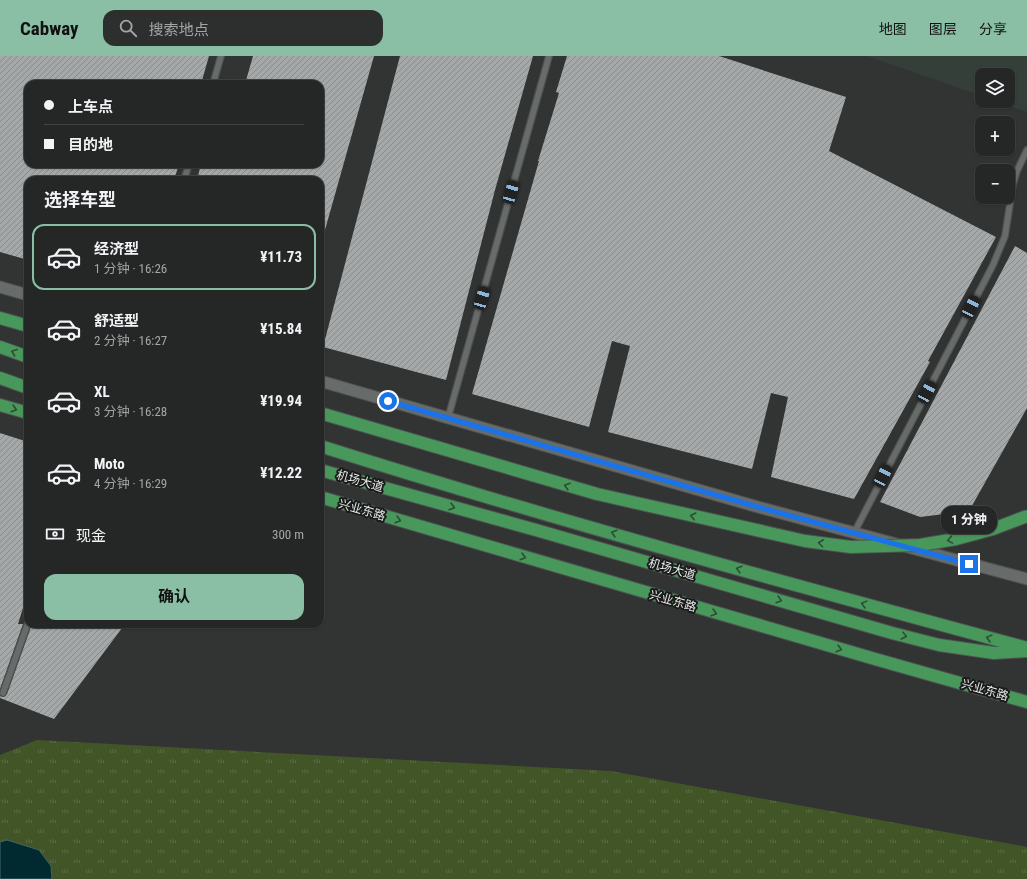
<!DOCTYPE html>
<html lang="zh">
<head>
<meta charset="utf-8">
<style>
	body { margin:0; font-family:"Roboto Condensed","Noto Sans SC",sans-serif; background:#2d2f2e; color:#f1f3f6; height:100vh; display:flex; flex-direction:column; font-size:15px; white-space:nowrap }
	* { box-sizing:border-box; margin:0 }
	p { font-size:13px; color:#a3a5a7 }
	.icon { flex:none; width:22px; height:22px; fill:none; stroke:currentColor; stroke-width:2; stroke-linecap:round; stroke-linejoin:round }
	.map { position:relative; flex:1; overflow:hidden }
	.side { position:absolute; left:24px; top:120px; width:300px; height:452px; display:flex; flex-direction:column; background:#252726; border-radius:12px; box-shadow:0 1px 3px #0004,0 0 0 1px #424443 }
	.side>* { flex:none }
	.guide { position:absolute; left:24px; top:24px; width:300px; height:88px; border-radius:12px; box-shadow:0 1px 3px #0004,0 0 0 1px #424443; display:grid; align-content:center; height:88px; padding:0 20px; background:#252726 }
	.tools { position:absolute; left:975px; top:12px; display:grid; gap:8px }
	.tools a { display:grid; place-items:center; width:40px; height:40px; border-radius:8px; background:#252726; box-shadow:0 1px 3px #0004,0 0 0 1px #424443; font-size:20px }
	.end { position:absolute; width:18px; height:18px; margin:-9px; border:5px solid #1a73e8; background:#fff; box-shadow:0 0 0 2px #fff }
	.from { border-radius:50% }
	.bubble { position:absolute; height:28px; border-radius:12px; background:#252726; box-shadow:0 1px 3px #0004,0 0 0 1px #424443; font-size:13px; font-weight:700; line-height:28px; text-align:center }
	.car { position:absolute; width:12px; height:24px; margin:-12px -6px; border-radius:5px; box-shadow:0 0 3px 1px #0007; background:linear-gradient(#222 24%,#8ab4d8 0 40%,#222 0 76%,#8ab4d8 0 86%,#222 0) }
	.guide b { display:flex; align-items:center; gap:14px; height:38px; font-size:15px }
	.guide b+b { border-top:1px solid #424443 }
	.guide i { width:10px; height:10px; background:#f1f3f6 }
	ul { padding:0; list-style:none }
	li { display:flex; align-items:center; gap:12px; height:66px; margin:0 8px 6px; padding:0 12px; border:2px solid transparent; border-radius:12px }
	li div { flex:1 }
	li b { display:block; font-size:15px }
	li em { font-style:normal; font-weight:700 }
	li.on { border-color:#8abfa5 }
	li>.icon { width:36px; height:36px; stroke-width:1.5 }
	h2 { padding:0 20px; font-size:18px; line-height:48px }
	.pay { display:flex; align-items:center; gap:10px; height:44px; padding:0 20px; font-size:15px }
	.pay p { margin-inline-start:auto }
	.action { display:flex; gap:8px; margin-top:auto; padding:8px 20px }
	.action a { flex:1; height:46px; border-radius:12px; background:#8abfa5; color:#111; font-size:16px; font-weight:700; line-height:46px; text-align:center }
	header { display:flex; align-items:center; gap:24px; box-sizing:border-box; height:56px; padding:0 20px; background:#8abfa5; color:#111 }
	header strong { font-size:19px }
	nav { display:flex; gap:22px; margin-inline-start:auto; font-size:14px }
	.search { width:280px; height:36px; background:#2d2f2e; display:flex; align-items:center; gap:10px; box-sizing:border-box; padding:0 14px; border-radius:12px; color:#a3a5a7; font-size:15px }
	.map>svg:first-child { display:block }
	.built { fill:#353f3a }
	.grass { fill:url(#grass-tufts) }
	.water { fill:#002a2f; stroke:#466467 }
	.building { fill:url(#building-hatch) }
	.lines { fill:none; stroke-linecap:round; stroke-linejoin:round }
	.lane-casing { stroke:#4e5250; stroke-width:8 }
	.street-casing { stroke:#4e5250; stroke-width:13 }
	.primary-casing { stroke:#4e5250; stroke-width:14 }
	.lane { stroke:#676b69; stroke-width:5.5 }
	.street { stroke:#676b69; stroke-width:11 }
	.primary { stroke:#48985c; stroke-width:12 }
	.primary-bridge-casing { stroke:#4e5250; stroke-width:14; stroke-linecap:butt }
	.primary-bridge { stroke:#48985c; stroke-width:12 }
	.oneway { stroke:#2c4d34 }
	.route { stroke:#1a73e8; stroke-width:5 }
	.labels { text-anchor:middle; stroke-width:4; stroke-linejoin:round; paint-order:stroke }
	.street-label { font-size:12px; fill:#e9eceb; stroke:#1a1b1a }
</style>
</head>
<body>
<header>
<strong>Cabway</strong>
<div class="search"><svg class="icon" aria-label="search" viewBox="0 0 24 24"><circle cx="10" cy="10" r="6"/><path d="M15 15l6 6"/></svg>搜索地点</div>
<nav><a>地图</a><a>图层</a><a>分享</a></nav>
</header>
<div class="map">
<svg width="1027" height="823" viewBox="0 0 1027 823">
	<defs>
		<pattern id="grass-tufts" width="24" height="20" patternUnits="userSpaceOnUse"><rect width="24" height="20" fill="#415527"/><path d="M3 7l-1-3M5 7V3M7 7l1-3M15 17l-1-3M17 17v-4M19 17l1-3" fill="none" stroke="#5c6e46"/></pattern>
		<pattern id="building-hatch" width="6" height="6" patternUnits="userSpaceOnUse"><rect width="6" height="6" fill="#a4a8a8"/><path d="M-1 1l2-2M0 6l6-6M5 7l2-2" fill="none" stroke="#888b8b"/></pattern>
	</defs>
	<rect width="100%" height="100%" fill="#313432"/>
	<polygon class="built" points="867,0 1027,0 1027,56 995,45 1008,45 1008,19 982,19 982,40"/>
	<polygon class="grass" points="37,684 611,715 1027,791 1027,823 0,823 0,699"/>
	<polygon class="water" points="7,784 39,794 51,810 52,823 0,823 0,786"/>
	<g class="building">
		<polygon points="0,0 209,0 201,28 28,28 28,81 23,97 28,98 28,108 179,108 174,124 28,124 28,204 0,196"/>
		<polygon points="253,0 374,0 323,181 320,181 320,124 197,124 201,108 320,108 320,28 245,28"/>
		<polygon points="400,0 533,0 495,134 446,324 323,291"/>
		<polygon points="567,0 719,0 846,41 829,95 996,181 928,305 930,306 854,443 771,421 788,341 771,337 752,413 608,376 630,290 612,285 589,371 472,338 539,105 538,105 559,37 556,36"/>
		<polygon points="1015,190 1027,197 1027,352 969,455 920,461 880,446"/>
		<polygon points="0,377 28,386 28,536 18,568 23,568 0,633"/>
		<polygon points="32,568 125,568 54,663 0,642 0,640 4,641 7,638"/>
	</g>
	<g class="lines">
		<defs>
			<g id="lane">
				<polyline points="213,28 221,0"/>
				<polyline points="184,124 189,108"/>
				<polyline points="448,362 549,0"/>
				<polyline points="854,477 993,209 1005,180 1013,128 1017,115 1027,94"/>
				<polyline points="3,637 28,567"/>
			</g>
			<g id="street">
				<polyline points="0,231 28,239"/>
				<polyline points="320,325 758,451 1027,523"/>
			</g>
			<g id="primary">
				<polyline points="0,262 28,270"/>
				<polyline points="0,291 28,301"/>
				<polyline points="0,322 28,332"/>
				<polyline points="0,349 28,357"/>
				<path d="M 320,390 C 554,464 790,528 1027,592"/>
				<polyline points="320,414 536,474 892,577 939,589 994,597 1026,595"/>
				<polyline points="320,441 875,603 1027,646"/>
			</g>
		</defs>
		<use href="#lane" class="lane-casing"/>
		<use href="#street" class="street-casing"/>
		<use href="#primary" class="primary-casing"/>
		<use href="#lane" class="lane"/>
		<use href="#street" class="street"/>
		<use href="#primary" class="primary"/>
		<defs>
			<polyline id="primary-bridge" points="320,357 597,438 805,485 851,491 920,489 956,483 993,473 1027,460"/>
		</defs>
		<use href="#primary-bridge" class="primary-bridge-casing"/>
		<use href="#primary-bridge" class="primary-bridge"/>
	</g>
	<defs><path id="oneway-chevron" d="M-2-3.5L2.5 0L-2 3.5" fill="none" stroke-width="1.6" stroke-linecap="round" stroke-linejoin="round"/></defs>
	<g class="oneway">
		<use href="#oneway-chevron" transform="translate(14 296) rotate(-160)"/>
		<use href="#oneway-chevron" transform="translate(14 353) rotate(16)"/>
		<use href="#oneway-chevron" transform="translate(567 430) rotate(-164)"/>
		<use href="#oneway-chevron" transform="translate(452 451) rotate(16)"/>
		<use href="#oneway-chevron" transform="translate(693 460) rotate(-167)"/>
		<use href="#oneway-chevron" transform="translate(398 464) rotate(16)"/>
		<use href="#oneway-chevron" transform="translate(614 477) rotate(-164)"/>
		<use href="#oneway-chevron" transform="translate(950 484) rotate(170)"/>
		<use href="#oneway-chevron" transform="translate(821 487) rotate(-173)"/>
		<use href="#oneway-chevron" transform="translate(523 501) rotate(16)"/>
		<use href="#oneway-chevron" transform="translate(739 513) rotate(-164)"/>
		<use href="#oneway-chevron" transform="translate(779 544) rotate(16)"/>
		<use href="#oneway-chevron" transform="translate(864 548) rotate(-165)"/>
		<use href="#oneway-chevron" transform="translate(714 557) rotate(16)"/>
		<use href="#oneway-chevron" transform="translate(904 580) rotate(14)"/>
		<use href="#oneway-chevron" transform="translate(989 582) rotate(-165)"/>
		<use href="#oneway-chevron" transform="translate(839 593) rotate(16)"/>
	</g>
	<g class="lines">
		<polyline class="route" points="388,345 758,451 969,508"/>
	</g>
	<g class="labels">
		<g class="street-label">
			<text transform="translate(360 425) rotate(16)" y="4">机场大道</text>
			<text transform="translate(362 454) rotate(16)" y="4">兴业东路</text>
			<text transform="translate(672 513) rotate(16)" y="4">机场大道</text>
			<text transform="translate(673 545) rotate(16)" y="4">兴业东路</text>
			<text transform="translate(985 634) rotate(16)" y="4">兴业东路</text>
		</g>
	</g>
</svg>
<div class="tools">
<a><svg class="icon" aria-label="layers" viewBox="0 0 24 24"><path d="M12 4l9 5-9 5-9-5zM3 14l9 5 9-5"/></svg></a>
<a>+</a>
<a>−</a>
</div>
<i class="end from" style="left:388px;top:345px"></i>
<i class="end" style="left:969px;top:508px"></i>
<div class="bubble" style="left:941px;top:450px;width:56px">1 分钟</div>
<i class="car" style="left:511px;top:136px;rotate:16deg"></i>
<i class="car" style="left:482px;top:242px;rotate:16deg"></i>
<i class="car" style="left:971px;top:251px;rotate:27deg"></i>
<i class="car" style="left:927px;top:336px;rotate:28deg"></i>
<i class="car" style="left:883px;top:420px;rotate:27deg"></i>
<div class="guide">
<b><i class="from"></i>上车点</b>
<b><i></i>目的地</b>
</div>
<section class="side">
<h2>选择车型</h2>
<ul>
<li class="on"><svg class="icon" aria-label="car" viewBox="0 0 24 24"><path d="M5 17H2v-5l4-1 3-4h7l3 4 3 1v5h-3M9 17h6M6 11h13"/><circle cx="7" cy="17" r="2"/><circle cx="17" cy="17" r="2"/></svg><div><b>经济型</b><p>1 分钟 · 16:26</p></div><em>¥11.73</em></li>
<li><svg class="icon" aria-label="car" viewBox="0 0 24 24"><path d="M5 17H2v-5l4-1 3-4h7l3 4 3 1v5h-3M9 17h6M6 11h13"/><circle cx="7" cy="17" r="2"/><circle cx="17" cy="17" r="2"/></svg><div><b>舒适型</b><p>2 分钟 · 16:27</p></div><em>¥15.84</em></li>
<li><svg class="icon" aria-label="car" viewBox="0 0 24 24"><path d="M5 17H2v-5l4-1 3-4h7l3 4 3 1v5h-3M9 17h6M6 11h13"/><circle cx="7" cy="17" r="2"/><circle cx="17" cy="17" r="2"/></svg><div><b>XL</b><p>3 分钟 · 16:28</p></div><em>¥19.94</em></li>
<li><svg class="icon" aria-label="car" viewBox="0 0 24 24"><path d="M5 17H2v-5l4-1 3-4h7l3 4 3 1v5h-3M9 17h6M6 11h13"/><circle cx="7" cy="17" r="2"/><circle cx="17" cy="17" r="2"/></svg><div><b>Moto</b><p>4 分钟 · 16:29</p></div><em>¥12.22</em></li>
</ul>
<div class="pay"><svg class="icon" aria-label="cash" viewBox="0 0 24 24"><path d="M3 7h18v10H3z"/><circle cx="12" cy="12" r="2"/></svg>现金<p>300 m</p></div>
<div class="action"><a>确认</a></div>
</section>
</div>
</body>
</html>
